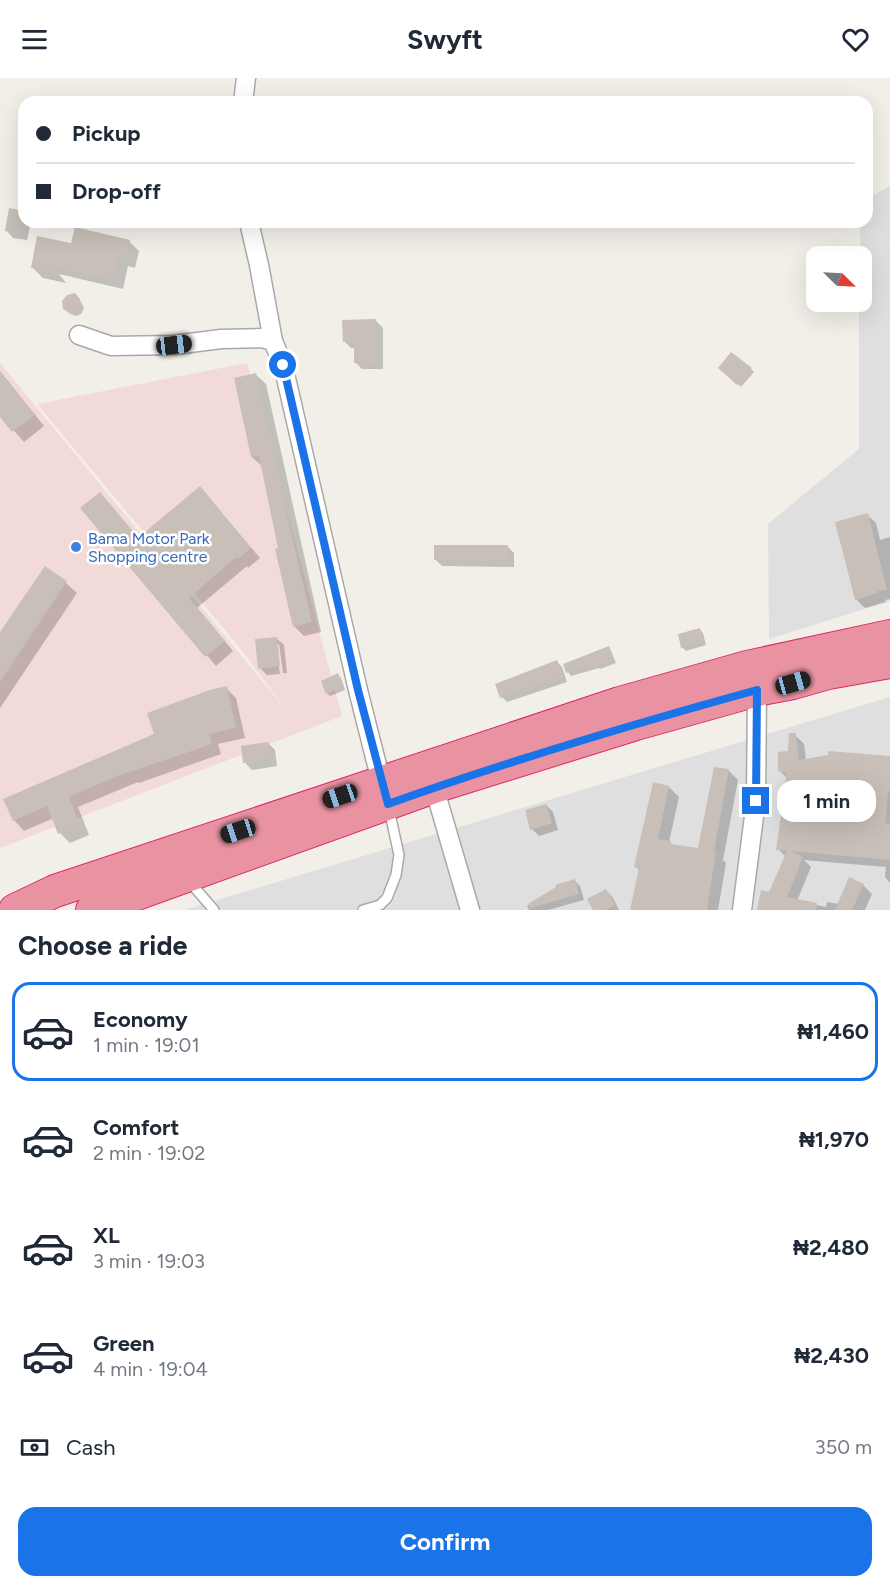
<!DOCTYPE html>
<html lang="en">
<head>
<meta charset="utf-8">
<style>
	body { margin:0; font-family:Figtree,sans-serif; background:#f2f2f3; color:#1f2937; height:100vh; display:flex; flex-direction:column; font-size:22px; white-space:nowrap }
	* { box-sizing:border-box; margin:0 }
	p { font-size:20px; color:#747a83 }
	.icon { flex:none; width:33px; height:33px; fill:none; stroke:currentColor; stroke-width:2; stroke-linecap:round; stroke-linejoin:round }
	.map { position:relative; height:832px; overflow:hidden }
	.side { display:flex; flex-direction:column; background:#fff; flex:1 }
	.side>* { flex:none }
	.top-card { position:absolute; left:18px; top:18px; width:855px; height:132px; border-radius:18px; box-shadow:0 6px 24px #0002; display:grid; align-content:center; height:132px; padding:0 18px; background:#fff }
	.needle { width:39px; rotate:114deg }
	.fabs { position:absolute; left:806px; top:168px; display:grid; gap:12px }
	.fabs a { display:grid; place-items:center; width:66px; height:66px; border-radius:12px; background:#fff; box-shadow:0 6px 24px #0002; font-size:30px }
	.end { position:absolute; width:27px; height:27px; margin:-14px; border:8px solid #1a73e8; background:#fff; box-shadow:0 0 0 3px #fff }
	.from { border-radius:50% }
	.bubble { position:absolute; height:42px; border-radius:18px; background:#fff; box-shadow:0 6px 24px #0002; font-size:20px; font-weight:700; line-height:42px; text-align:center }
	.car { position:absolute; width:18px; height:36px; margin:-18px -9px; border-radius:8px; box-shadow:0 0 4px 2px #0007; background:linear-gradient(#222 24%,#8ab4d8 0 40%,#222 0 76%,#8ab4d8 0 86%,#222 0) }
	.top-card b { display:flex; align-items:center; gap:21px; height:57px; font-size:22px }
	.top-card b+b { border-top:2px solid #e0e1e3 }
	.top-card i { width:15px; height:15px; background:#1f2937 }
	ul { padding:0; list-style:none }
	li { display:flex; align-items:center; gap:18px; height:99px; margin:0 12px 9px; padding:0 6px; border:3px solid transparent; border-radius:18px }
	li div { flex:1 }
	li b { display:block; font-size:22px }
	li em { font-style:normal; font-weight:700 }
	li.active { border-color:#1a73e8 }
	li>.icon { width:54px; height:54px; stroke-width:1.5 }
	h2 { padding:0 18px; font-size:27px; line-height:72px }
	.pay { display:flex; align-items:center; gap:15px; height:66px; padding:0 18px; font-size:22px }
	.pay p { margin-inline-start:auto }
	.action { display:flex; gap:12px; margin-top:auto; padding:12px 18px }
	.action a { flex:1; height:69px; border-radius:18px; background:#1a73e8; color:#fff; font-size:24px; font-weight:700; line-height:69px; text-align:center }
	header { display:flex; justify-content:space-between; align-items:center; height:78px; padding:0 18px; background:#fff; font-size:27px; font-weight:700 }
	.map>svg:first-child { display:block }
	.residential { fill:#e0dfdf }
	.commercial { fill:#f2dad9 }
	.shadow { fill:#0003 }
	.building { fill:#c7bfb8 }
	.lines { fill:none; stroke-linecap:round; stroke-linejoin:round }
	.lane-casing { stroke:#a9a9a9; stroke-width:12 }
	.street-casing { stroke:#a9a9a9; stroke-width:21 }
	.highway-casing { stroke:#dc2a67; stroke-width:34 }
	.lane { stroke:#fff; stroke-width:9 }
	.street { stroke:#fff; stroke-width:18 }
	.highway { stroke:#e892a2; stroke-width:32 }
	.route { stroke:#1a73e8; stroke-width:8 }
	.shop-dot { fill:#3f7fe0; stroke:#fff; stroke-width:2 }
	.labels { text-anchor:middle; stroke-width:5; stroke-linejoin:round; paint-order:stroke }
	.shop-label { font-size:16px; fill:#366cbe; stroke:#fff; text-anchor:start }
</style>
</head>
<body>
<header><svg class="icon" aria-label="menu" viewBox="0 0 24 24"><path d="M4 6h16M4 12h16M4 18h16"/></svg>Swyft<svg class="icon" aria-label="heart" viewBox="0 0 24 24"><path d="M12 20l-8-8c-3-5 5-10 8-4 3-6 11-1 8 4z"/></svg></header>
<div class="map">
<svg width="890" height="832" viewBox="0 0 890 832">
	<rect width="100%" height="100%" fill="#f2efe9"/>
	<g class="residential">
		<polygon points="890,108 890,523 769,561 768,446 859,371 859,224 861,224 860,144 867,144 867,121"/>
		<polygon points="890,619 890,832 184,832"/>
	</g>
	<polygon class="commercial" points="0,285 287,633 240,570 37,326 247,285 342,638 0,770"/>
	<g class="shadow">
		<polygon points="10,132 24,135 24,144 31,144 27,162 13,160 6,152"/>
		<polygon points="293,144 317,144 317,147 297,148"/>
		<polygon points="129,163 139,173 135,190 128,188 123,211 59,196 66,205 43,200 33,190 72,167"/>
		<polygon points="78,220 84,229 82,235 77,238 70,236 67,233"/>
		<polygon points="831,224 855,224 835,228"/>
		<polygon points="376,243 383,250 383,291 362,291 355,284 355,270 351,270 344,263"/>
		<polygon points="720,290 751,291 754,294 741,309"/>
		<polygon points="0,293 44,348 24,364 0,337"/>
		<polygon points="256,297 266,306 321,554 304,558 294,548 280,471 263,389 252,379"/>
		<polygon points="200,410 260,480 248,490 247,488 197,530 233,573 216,588 82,431 109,425 139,461"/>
		<polygon points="867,437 876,445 880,462 890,459 890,521 885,522 886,524 865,530 856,521"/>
		<polygon points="507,468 514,475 514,489 442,488 435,481"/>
		<polygon points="45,490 66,505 77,515 0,630 0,557"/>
		<polygon points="700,552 703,555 706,567 686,573 682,569"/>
		<polygon points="276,560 284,567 287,595 283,595 279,566 276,566 280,596 267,597 260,590"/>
		<polygon points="608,570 611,573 616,585 600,591 599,590 571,598 568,594"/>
		<polygon points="557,584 562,589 567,604 507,624 502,619"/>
		<polygon points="338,597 341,600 345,612 330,618 327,615"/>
		<polygon points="226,610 236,620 245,660 218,666 221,676 139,705 138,704 78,729 89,757 70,765 60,755 54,740 24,753 14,742 156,657"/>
		<polygon points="795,657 804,666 806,682 890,680 890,805 885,799 886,789 804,782 811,789 797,823 826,829 827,824 839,826 863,807 872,816 865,832 760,832 759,831 770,816 786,779 778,771 786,724 787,700 780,693 789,674"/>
		<polygon points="268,665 275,672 277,688 252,692 245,685"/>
		<polygon points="728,692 738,702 723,782 726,785 718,832 632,832 640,793 636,789 669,709 679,719 669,764 674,768 699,772"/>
		<polygon points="546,727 553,734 558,752 539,758 532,751"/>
		<polygon points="575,803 580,808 584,822 548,832 529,832 527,828 558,810"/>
		<polygon points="606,812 613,820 619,832 595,832 589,821"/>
	</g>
	<g class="building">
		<polygon points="9,130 24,133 20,156 5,153"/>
		<polygon points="75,149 130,162 125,181 118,179 113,202 52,188 59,196 31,190 37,158 71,165"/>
		<polygon points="75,215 80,221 81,228 76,234 69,235 63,231 62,223 67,217"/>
		<polygon points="376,241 377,285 354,285 354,263 343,264 342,242"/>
		<polygon points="731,274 752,290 737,307 718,290"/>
		<polygon points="0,294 35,337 12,354 0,339"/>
		<polygon points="256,295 294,467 312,544 293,549 275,471 278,470 259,378 251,379 234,300"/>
		<polygon points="200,408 251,470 238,481 236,479 189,520 225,563 205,579 80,430 100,414 138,460"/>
		<polygon points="868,435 887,512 877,513 878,515 855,522 835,444"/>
		<rect x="434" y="467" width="74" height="15"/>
		<polygon points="45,488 67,503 0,604 0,554"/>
		<polygon points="700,550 704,564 681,570 678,556"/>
		<polygon points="277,559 280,588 258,591 255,561"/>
		<polygon points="609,568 614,582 596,589 595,587 566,595 563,586"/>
		<polygon points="557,582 563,599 500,620 495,606"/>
		<polygon points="338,595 343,608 326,616 321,603"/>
		<polygon points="227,608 236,650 209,656 212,666 127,695 127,694 69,719 80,747 58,756 47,728 13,743 3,721 154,656 147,635 210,612"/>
		<polygon points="789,655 796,655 799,682 828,677 828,673 890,678 890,713 888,713 885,745 890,746 890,782 791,773 803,779 787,819 817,825 816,832 757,832 761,812 769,814 787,773 776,772 783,722 785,722 786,694 778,693 778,674 788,673"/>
		<polygon points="268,664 271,681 243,685 241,668"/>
		<polygon points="714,689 729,691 714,773 716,773 707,832 630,832 639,790 634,789 653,704 669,708 658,761 671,763 671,766 698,770"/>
		<polygon points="546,726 552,745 530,752 525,732"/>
		<polygon points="849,799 864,806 852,832 835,832"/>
		<polygon points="575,801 579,816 530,830 528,826 556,809 555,807"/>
		<polygon points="606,811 615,827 605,832 593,832 587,821"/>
	</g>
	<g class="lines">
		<defs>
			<g id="lane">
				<polyline points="188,802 214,832"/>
				<polyline points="363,832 380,827 387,820 396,797 399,777 389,731"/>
			</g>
			<g id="street">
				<polyline points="243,24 246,0"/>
				<polyline points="249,144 259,187 273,263"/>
				<polyline points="79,257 111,268 174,267 221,261 262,260 273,263 283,287 358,612 383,711"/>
				<polyline points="434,709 470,832"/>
				<polyline points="742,832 756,723 757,612"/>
			</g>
			<g id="highway">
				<polyline points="15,832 55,813 620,625 747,589 890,558"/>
				<polyline points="92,832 434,709 636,646 757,612 793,605 828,595 890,584"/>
			</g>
		</defs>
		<use href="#lane" class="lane-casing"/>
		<use href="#street" class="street-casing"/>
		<use href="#highway" class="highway-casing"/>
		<use href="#lane" class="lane"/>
		<use href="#street" class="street"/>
		<use href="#highway" class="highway"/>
	</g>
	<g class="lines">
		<path class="route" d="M 283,287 L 358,612 L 388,726 C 509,683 633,646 757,612 L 756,723"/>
	</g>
	<circle class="shop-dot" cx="76" cy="469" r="6"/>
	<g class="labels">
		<g class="shop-label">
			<text x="88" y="466">Bama Motor Park<tspan x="88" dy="18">Shopping centre</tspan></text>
		</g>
	</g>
</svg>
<div class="fabs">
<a><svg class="needle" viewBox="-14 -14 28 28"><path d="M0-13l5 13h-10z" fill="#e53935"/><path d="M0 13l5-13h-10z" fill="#747a83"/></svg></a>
</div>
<i class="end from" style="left:283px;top:287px"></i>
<i class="end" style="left:756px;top:723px"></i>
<div class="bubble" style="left:777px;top:702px;width:99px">1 min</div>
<i class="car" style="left:174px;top:267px;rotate:83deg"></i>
<i class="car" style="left:793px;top:605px;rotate:74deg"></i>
<i class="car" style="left:340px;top:718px;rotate:251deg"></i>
<i class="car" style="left:238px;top:753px;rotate:252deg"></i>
<div class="top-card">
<b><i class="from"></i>Pickup</b>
<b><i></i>Drop-off</b>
</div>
</div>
<section class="side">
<h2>Choose a ride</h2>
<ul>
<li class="active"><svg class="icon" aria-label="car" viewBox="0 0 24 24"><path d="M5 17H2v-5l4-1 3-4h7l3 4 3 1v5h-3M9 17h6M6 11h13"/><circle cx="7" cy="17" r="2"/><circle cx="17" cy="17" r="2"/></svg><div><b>Economy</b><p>1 min · 19:01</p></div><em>₦1,460</em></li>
<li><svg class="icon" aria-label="car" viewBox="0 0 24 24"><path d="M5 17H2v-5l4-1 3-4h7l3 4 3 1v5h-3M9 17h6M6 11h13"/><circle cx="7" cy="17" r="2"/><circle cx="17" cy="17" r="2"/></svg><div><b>Comfort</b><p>2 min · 19:02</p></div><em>₦1,970</em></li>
<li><svg class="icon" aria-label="car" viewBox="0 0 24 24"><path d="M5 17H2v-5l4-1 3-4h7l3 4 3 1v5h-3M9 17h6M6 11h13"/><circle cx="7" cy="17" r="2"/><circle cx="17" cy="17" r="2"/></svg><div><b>XL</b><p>3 min · 19:03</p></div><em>₦2,480</em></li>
<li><svg class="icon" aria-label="car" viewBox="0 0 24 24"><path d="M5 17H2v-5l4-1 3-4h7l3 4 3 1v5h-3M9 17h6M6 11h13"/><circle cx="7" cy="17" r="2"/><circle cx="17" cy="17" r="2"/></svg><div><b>Green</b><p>4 min · 19:04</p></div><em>₦2,430</em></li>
</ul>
<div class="pay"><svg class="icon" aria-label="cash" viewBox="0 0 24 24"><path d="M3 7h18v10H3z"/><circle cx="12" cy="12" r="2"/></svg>Cash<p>350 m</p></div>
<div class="action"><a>Confirm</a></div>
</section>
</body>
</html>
